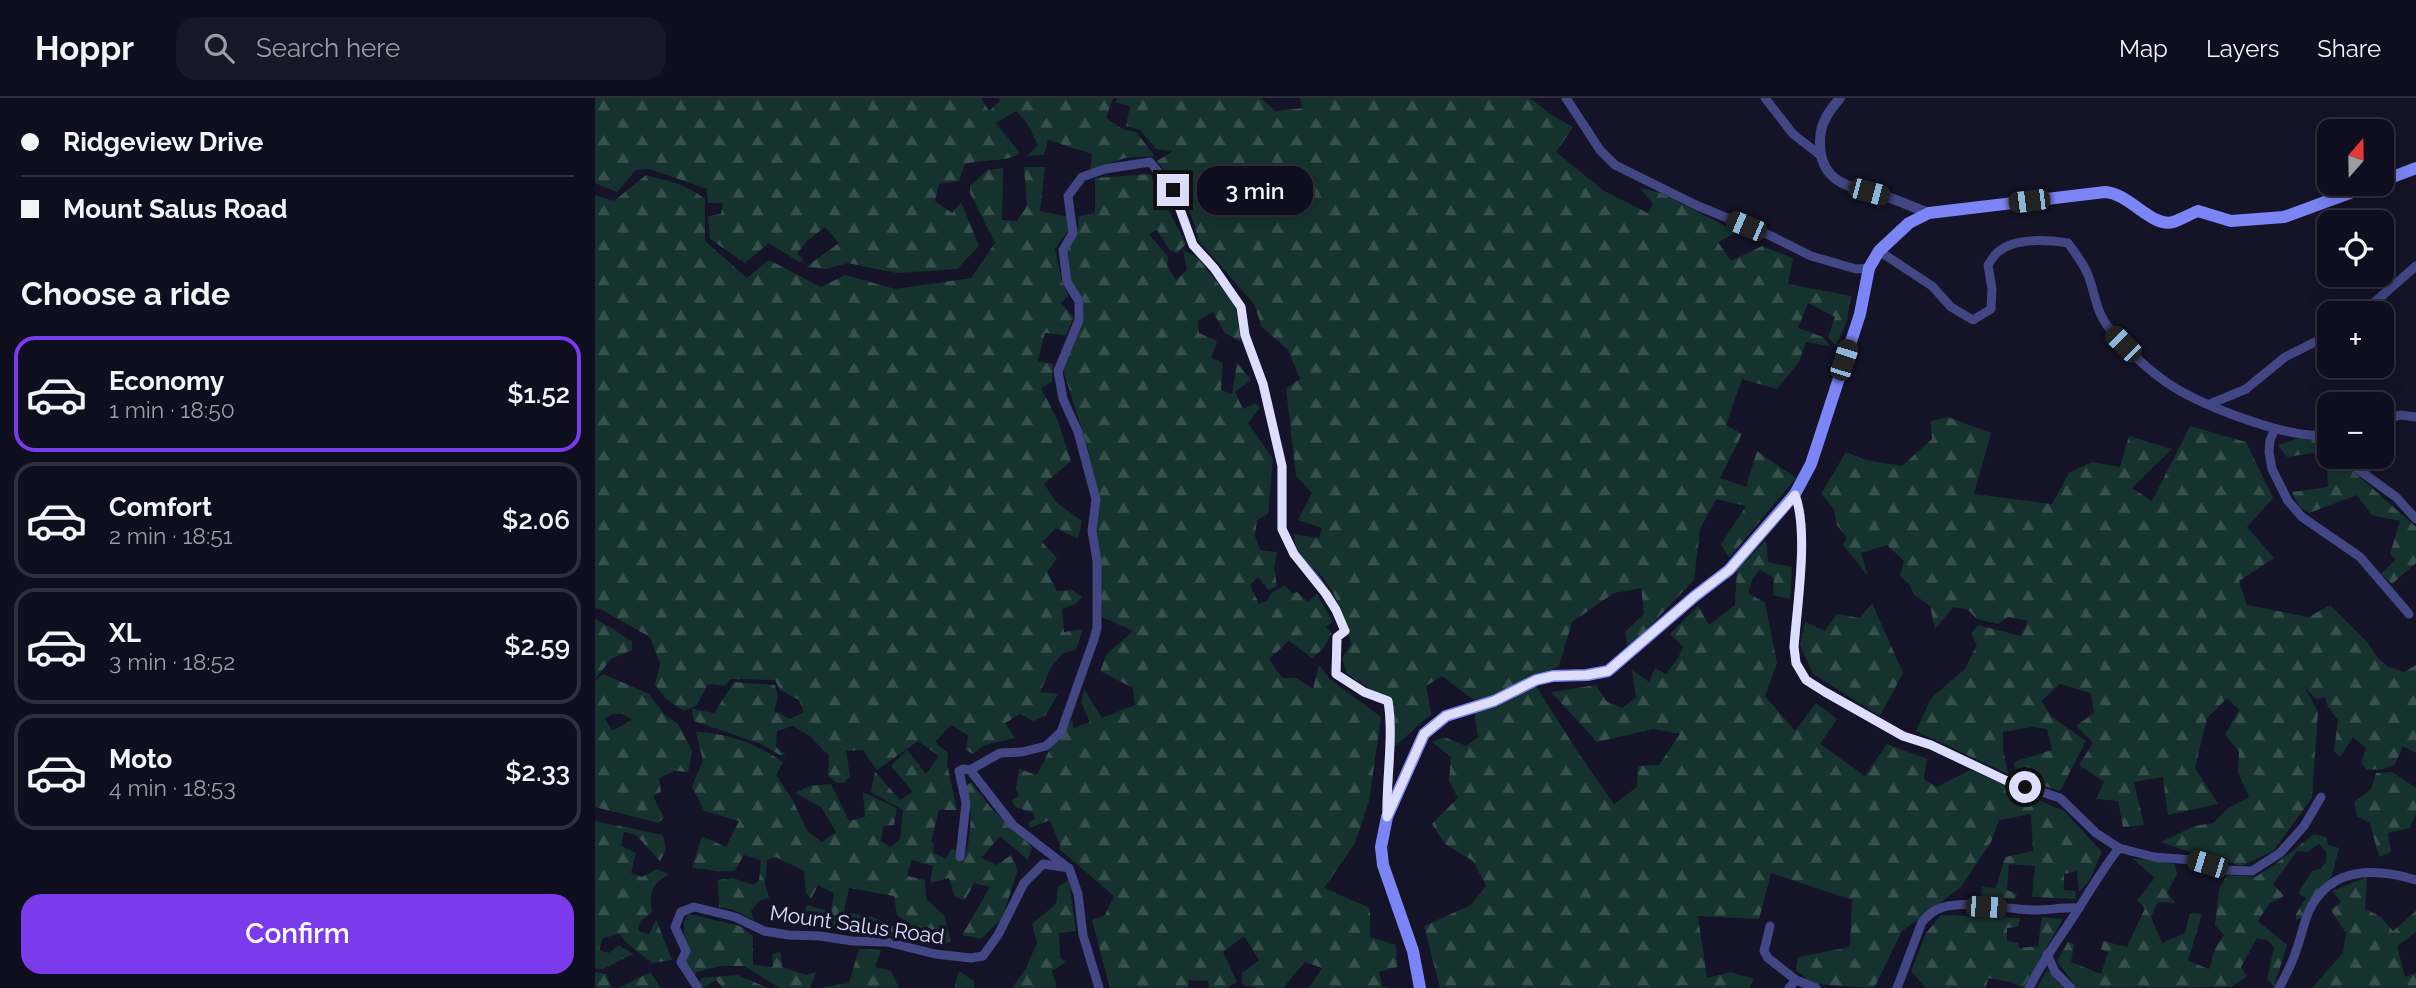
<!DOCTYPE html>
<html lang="en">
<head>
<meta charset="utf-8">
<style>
	body { margin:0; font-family:Raleway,sans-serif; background:#181727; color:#f1f3f6; height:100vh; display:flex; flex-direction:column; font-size:26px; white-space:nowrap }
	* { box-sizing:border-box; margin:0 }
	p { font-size:23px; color:#9b9ca4 }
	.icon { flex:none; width:38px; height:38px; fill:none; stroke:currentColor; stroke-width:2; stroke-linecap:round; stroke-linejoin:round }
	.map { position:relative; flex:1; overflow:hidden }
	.details { display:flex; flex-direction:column; background:#0f0e1e; width:595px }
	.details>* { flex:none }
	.banner { display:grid; align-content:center; height:154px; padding:0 21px; background:#0f0e1e }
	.needle { width:46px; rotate:20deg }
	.buttons { position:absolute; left:1722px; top:21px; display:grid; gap:14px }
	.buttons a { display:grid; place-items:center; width:77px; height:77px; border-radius:14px; background:#0f0e1e; box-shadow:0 4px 18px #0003,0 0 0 2px #2f2e3c; font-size:35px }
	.end { position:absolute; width:32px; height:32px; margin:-16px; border:9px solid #ddddfc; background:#111; box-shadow:0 0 0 4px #111 }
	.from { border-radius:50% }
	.bubble { position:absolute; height:49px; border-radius:21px; background:#0f0e1e; box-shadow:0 4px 18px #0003,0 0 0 2px #2f2e3c; font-size:23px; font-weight:600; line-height:49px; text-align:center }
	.car { position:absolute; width:21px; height:42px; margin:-21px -10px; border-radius:9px; box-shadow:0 0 5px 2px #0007; background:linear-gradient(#222 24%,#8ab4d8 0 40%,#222 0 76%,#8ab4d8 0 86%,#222 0) }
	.banner b { display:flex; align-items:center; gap:24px; height:66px; font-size:26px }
	.banner b+b { border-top:2px solid #2f2e3c }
	.banner i { width:18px; height:18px; background:#f1f3f6 }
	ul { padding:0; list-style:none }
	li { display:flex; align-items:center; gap:21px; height:116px; margin:0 14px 10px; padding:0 7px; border:4px solid #2f2e3c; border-radius:21px }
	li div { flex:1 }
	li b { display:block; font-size:26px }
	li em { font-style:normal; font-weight:600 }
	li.current { border-color:#7c3aed }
	li>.icon { width:63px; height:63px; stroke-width:1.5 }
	h2 { padding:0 21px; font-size:32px; line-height:84px }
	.primary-button { display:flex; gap:14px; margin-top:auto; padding:14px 21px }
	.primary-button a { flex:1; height:80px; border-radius:21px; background:#7c3aed; color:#fff; font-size:28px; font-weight:600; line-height:80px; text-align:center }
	header { display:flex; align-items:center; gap:42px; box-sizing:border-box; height:98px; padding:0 35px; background:#0f0e1e; border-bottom:2px solid #2f2e3c }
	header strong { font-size:33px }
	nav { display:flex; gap:38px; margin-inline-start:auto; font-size:24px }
	.search { width:490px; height:63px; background:#181727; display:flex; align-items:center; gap:18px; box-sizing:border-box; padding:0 24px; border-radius:21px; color:#9b9ca4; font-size:26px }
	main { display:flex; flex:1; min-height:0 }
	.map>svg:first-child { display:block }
	.forest { fill:url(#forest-firs); fill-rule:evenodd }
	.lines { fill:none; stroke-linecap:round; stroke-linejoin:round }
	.minor { stroke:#424684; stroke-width:9 }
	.tertiary { stroke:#424684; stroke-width:10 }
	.secondary { stroke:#7c85f5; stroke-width:12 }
	.route { stroke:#ddddfc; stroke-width:9 }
	.labels { text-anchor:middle; stroke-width:7; stroke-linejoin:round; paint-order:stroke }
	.street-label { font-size:21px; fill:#ddddfc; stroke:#141328 }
</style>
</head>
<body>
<header>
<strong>Hoppr</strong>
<div class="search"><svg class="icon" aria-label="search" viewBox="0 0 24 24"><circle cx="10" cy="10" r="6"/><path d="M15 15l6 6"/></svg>Search here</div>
<nav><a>Map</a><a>Layers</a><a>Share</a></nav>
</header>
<main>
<section class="details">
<div class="banner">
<b><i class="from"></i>Ridgeview Drive</b>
<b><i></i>Mount Salus Road</b>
</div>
<h2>Choose a ride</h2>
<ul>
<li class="current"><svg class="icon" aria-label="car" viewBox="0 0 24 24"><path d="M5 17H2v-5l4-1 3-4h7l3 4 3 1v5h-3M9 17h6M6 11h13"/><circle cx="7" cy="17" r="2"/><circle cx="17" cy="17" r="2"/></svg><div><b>Economy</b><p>1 min · 18:50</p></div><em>$1.52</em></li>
<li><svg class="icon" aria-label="car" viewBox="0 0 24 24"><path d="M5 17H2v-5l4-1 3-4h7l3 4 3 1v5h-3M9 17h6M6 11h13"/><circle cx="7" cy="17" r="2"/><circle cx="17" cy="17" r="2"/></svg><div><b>Comfort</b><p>2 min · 18:51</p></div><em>$2.06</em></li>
<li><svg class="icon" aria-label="car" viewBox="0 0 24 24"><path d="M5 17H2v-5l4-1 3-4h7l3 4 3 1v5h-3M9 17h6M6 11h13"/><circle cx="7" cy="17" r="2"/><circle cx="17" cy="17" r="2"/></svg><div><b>XL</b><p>3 min · 18:52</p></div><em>$2.59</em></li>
<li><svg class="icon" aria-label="car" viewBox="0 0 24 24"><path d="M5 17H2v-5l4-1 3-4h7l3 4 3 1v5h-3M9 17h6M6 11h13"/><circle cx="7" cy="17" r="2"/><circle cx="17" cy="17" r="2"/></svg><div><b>Moto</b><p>4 min · 18:53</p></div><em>$2.33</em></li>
</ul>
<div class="primary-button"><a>Confirm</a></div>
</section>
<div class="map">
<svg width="1821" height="890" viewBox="0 0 1821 890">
	<defs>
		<pattern id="forest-firs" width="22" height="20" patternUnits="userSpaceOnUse" patternTransform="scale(1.75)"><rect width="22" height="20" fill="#16322e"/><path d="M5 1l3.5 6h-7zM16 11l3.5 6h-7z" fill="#374f4d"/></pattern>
	</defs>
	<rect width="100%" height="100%" fill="#141328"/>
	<g class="forest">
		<path d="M 0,0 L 386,0 L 394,13 L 405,3 L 403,0 L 518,0 L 511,20 L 527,31 L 541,34 L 560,58 L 530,60 L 495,72 L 497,56 L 453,42 L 449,57 L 432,58 L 443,47 L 432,25 L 421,13 L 401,25 L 425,55 C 414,64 386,61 370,66 L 364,83 L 344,86 L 340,103 L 357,115 L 366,104 L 384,148 L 362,171 L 302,175 L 253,165 L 231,171 L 211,169 L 244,145 L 230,129 L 213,142 L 202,155 L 209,163 L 204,164 L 174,145 L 150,165 L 115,141 L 113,118 L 126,116 L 128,105 L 113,105 L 112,91 L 55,71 L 41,72 L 22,94 L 0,85 Z"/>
		<path d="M 523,0 L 666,0 L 680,13 L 707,10 L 705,0 L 935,0 L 958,18 L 978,29 L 961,54 L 1009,93 L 1053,115 L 1058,106 L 1045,90 L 1066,95 L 1142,134 L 1123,144 L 1136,163 L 1167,148 L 1198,160 L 1193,186 L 1256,198 L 1252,223 L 1241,248 L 1233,239 L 1240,219 L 1213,205 L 1203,230 L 1228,239 L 1235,248 L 1211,244 L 1204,264 L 1182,291 L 1147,281 L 1131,327 L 1147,336 L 1125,380 L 1151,389 L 1162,353 L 1201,380 L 1134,460 L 1126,446 L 1151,408 L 1121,401 L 1105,431 L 1099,482 L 1033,551 L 1030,534 L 1049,516 L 1046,490 L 1019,495 L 977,524 L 964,568 L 891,602 L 880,603 L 847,578 L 831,588 L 836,616 L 797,651 C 802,599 793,603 752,576 L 747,560 L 756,547 C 751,524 743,499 728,480 C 713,462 701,462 699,436 L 724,440 L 727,430 L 703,422 L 717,395 L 701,378 L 691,290 L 705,281 L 693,252 L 667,229 L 659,206 L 604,143 L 590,97 L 562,63 L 578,53 L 561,51 L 545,32 L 531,28 L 535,8 L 520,4 Z"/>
		<path d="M 429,69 L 450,69 L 445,113 L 470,118 L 474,114 L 473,133 L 460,151 L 467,184 L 473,197 L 466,205 L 479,219 L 471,237 L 450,235 L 443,263 L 458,266 L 457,284 L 446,290 L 463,323 L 476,363 L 449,386 L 462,405 L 487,423 L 483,441 L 461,430 L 447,444 L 462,460 L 452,474 L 462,493 L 477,492 L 487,499 L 480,506 L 467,511 L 469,534 L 488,531 L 481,552 L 468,555 L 456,569 L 445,594 L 463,596 L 450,618 L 438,623 L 425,616 L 410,625 L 420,640 L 389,647 L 378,656 L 371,652 L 373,637 L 356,627 L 340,644 L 353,655 L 352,666 L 362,712 L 344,712 L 336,744 L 339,745 L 338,755 L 351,761 L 357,750 L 361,753 L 367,765 C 377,743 378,711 371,688 L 376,684 L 396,710 L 437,749 L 433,762 L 405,738 L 386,760 L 402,767 L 416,757 L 423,772 L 407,820 L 386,841 L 367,837 L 395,789 L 379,785 L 370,802 L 360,799 L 354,780 L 335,785 L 338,768 L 317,762 L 312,778 L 330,782 L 331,801 L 349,817 L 356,843 L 347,848 L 302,817 L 299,798 L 254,790 L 249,814 L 278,819 L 304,831 L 297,838 L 207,823 L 212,807 L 236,814 L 239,795 L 223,787 L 216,801 L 211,795 L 209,773 L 181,759 L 172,762 L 170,786 L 174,800 L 164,803 L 156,813 L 159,822 L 139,812 L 124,809 L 123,782 L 138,780 L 158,787 L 164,783 L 166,762 L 149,757 L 140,772 C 125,776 113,770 97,770 L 107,738 L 131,749 L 144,723 L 109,713 L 97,688 L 108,663 L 101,634 C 134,635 161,646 188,664 L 181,677 L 196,699 L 213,734 L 227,744 L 241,734 L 226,709 L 200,695 L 214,688 L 236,686 L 254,723 L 270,719 L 268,694 L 302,710 L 299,727 L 288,728 L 286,743 L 295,749 L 305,741 L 308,712 L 276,694 L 280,674 L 305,702 L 318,694 L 296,668 L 312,652 L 331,676 L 344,658 L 323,643 L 282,672 L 268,652 L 251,653 L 255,678 L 249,685 L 242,685 L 233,678 L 234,658 L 215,638 L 198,628 L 182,633 L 181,649 L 191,657 L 185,657 L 166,646 L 99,623 L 97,611 L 119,615 L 139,584 L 180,587 L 183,600 L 179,613 L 195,621 L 209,614 L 204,602 L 185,592 L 180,582 L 136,581 L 130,588 L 113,586 L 102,607 L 89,613 L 71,601 L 60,587 L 65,566 L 55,539 L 5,511 L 0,510 L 0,97 L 19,103 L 51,77 C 72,82 93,87 110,101 L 110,143 L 152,180 L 174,162 L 226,189 L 250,177 L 300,191 L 376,180 L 400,145 L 375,95 L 375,88 L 393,72 L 408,70 L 407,122 L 422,123 L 432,108 Z"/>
		<polygon points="555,76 591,146 582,155 574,151 562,132 554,136 573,159 572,167 581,182 592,172 588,152 602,159 640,207 646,244 630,235 618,214 603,223 604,235 622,243 616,260 628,265 626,292 637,296 642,265 656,282 640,294 648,311 661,305 665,310 653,325 678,361 673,416 662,422 660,438 665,452 682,454 679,469 682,488 674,492 663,479 655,487 664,506 673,502 676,495 690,487 697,496 702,494 713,504 722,496 738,524 731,529 737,535 728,551 717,560 694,543 674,561 687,580 701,580 718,591 724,567 735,581 786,619 774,703 760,745 729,790 775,810 775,839 801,847 802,869 784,874 787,888 793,890 714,890 727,870 710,864 688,890 663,890 647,887 647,875 664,862 649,838 628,854 642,884 632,890 614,890 613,883 594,882 593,890 515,890 497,822 510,817 519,798 464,751 465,747 455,722 435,730 433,724 440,721 438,715 420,709 417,702 424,698 421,691 424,671 442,677 454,653 477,621 479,630 495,624 486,604 489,591 507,620 540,607 538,590 505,573 512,556 538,533 507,519 501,430 505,401 492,348 468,272 489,219 489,204 476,182 473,152 482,135 484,118 500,115 500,80"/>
		<polygon points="1353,319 1396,335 1379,396 1457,406 1474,375 1497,364 1525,369 1534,338 1577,351 1537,390 1557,403 1595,328 1651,344 1678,400 1652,429 1679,460 1644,483 1652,507 1714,519 1735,507 1773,545 1782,559 1792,568 1809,574 1821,567 1821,655 1808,648 1800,666 1788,671 1772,672 1766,665 1771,650 1758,639 1745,659 1739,653 1743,622 1733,609 1730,599 1721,601 1709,588 1723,614 1717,700 1679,752 1647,768 1594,754 1566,744 1599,728 1618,725 1632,711 1654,699 1643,674 1644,654 1630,636 1644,612 1632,600 1612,620 1600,670 1623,706 1573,717 1568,679 1539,684 1549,727 1528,729 1523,703 1501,701 1509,684 1484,667 1498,645 1481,628 1499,615 1496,595 1465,586 1446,603 1457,619 1491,643 1465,693 1422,680 1419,664 1457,652 1452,631 1437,629 1408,634 1408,651 1413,676 1321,633 1336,600 1370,571 1382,547 1376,535 1383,527 1426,538 1433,523 1413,519 1403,526 1382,521 1373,512 1358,509 1340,531 1335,508 1320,497 1313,485 1305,478 1309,463 1292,447 1266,455 1273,478 1248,447 1252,440 1242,427 1239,411 1226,396 1251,354 1271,362 1307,368 1337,341 1336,323"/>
		<polygon points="1704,340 1727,341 1734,352 1734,359 1742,359 1821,429 1821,465 1797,486 1786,476 1801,461 1795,456 1805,423 1777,417 1762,397 1714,415 1704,409 1697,394 1733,389 1731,353 1692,359 1683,347"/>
		<polygon points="1171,442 1173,464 1197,469 1195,501 1178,497 1179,480 1165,472 1158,480 1153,495 1170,505 1182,565 1170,598 1200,633 1221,605 1242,621 1225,646 1270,678 1292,646 1332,661 1329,681 1341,689 1376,672 1469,713 1507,754 1494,783 1484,794 1482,773 1469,776 1469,792 1480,793 1481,801 1437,799 1440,768 1414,766 1412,792 1422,796 1420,801 1386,800 1387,789 1401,790 1410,759 1438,753 1436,716 1404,722 1396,744 1365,790 1307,833 1279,890 1218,886 1201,872 1203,859 1255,849 1257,802 1176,775 1164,821 1103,818 1112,880 1136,874 1159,881 1154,890 845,890 829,828 876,807 891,788 878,763 850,746 837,726 863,700 854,683 856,659 837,644 849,639 871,648 883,639 879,612 939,585 982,653 1019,706 1042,689 1043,668 1064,667 1085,636 1058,631 1002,644 956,594 1001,587 1011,603 1027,610 1041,599 1037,572 1054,584 1060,570 1071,576 1083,560 1088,549 1075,536 1103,508 1114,527 1140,507 1142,472"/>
		<polygon points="1277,505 1308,575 1285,618 1218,576 1205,547 1210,524 1230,533 1242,516 1265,520"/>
		<polygon points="0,521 17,530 37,544 37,552 16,561 0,581"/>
		<path d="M 8,576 L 54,596 L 70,617 L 83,626 L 97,653 L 93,674 L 80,673 L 64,680 L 66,694 L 58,698 L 69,720 L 63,725 L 0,709 L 0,583 ZM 17,616 L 28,616 L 37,622 L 17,633 L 10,620 Z"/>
		<polygon points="1797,674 1821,690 1821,716 1815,730 1793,735 1796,754 1784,759 1775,725 1762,718 1759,704 1776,691 1781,675"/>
		<path d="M 0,723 L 68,737 L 71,752 L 65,763 L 41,737 L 29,734 L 26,748 L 41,755 L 36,775 L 47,779 L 62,771 L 74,776 C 56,788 54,793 57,815 L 46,822 L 43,832 L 54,837 L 61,821 L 77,862 L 57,865 C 47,856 31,847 25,836 L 8,840 L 4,852 L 14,855 L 24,847 L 38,856 L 8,871 L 0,871 Z"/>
		<polygon points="1719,736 1731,739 1733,747 1744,750 1737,777 1707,819 1701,823 1701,816 1711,800 1703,795 1717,773 1725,771 1731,764 1731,753 1724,746 1712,754 1702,753 1678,786 1689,798 1674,806 1663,823 1692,847 1679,889 1672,881 1679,849 1672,842 1662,840 1646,869 1652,878 1636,889 1482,890 1462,863 1473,844 1479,846 1476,864 1506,876 1513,854 1506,851 1508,843 1532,849 1550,810 1542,802 1560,780 1537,760 1580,766 1582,776 1572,795 1581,805 1563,804 1556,819 1567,845 1590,835 1595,815 1607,816 1593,863 1614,871 1620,851 1629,837 1620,827 1624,791 1632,777 1660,779 1678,768"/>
		<polygon points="1772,779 1770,811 1786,819 1798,833 1821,813 1821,834 1802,848 1810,879 1821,875 1821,890 1717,890 1748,855 1751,835 1736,812 1746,804 1737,793"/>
		<polygon points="474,782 481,833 464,835 465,860 471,864 457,873 462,890 417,890 431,870 442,845 437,826 461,806 463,789"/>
		<polygon points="94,816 145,828 158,838 158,867 178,869 177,856 186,854 187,869 211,877 221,874 215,890 185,890 149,868 126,868 102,874 99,878 89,864 89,824"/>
		<polygon points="1346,817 1425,820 1423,829 1412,830 1412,843 1423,845 1424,850 1443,848 1447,819 1468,821 1428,890 1416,884 1393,880 1391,890 1331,890 1316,873 1331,835"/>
		<polygon points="264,851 286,852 280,869 296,873 304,890 225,890 254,885"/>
		<polygon points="1452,872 1469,890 1442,890"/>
		<polygon points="364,873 380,884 379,890 359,890"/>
		<polygon points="0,874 11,876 17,890 0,890"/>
		<polygon points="55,874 66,890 24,890"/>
		<polygon points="142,877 173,890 128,890 121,882 108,890 104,884 107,880"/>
	</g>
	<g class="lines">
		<g class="minor">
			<polyline points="971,0 1005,52 1020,67 1103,108 1174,137 1216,158 1261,171 1274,170"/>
			<polyline points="1170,0 1198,36 1225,57"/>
			<path d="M 1284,153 L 1337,188 L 1356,209 L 1378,222 L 1396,211 L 1397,191 L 1393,167 C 1396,163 1399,157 1403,154 C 1420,139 1453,142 1473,145 C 1480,155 1489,166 1493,177 C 1502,201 1500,214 1518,235 C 1537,257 1562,280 1587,294 C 1618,311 1701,344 1734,336"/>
			<polyline points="1767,215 1821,168"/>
			<polyline points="1615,306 1651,291 1690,259 1734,237"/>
			<polyline points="1787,321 1806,317 1821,319"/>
			<polyline points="1680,331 1675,342 1674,354 1677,371 1693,403 1707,419 1765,459 1814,516"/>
			<polyline points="1746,359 1801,399 1821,421"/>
			<path d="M 1200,396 C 1214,434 1202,507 1199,549 L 1201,565 L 1211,582 L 1230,594 L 1308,638 L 1336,647 L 1410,682 L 1465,700 L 1501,735 L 1524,750 L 1559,759 L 1597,762 L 1631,772 L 1657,773 L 1685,755 L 1709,728 L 1726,699"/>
			<path d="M 375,672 L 405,655 L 427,654 L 451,648 L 466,634 L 499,541 L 502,530 L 502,463 L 497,433 L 501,401 L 483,334 L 468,301 L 463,273 L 484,222 L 484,203 L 472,184 L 468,152 L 478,135 L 473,98 L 487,79 L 510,71 L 555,64 L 578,92 L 598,147 L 619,170 L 646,209 L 650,238 L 668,286 L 687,368 L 687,431 L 699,456 L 721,481 L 741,512 L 750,533 L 742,539 L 741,576 L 769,594 L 793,603 C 799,639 791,678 792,715"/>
			<polyline points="365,759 371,705 364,673 368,671 375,672 418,727 472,769"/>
			<polyline points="1175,828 1169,853 1173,860 1201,882"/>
			<polyline points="1452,856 1460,874 1476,890"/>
			<polyline points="103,890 86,864 91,853 80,829 86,814 99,809 140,819 169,833 194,837 225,838 257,843 292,844 340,856 376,860 388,858 403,837 429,785 448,766 474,770 483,796 488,837 504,890"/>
			<polyline points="1194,890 1201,882 1221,890"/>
			<path d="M 1302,890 L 1327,824 C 1333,817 1339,811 1349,809 C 1375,802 1413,812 1441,812 C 1456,812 1469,809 1484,810"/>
			<path d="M 1434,890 C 1448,861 1467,837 1484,810 C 1497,789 1509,769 1524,750"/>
			<path d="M 1684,890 C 1691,877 1698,864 1702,850 C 1707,837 1709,821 1716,809 C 1738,768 1782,770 1821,782"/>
		</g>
		<path class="tertiary" d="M 1245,0 C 1234,13 1225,25 1225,43 C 1224,88 1259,89 1293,99 C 1307,104 1320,110 1334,115"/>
		<g class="secondary">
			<polyline points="1787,83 1821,70"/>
			<path d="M 825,890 L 818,853 L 788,767 L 786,749 L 792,719 L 829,636 L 851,618 L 899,603 L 941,582 L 958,578 L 992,577 L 1013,573 L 1100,498 L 1134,472 L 1200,396 L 1216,366 L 1265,216 L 1274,170 L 1284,153 L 1314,125 L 1334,115 L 1510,94 C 1534,95 1557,130 1578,124 C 1587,121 1595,116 1603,113 L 1636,123 L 1689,119 L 1779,86"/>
		</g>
	</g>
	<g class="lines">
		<path class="route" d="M 578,92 L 598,147 L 619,170 L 646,209 L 650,237 L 668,286 L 687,368 L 687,431 L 699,456 L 731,496 L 741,512 L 750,533 L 742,539 L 741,576 L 769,594 L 793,603 C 799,638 791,682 792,719 L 829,636 L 851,618 L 899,603 L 941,582 L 958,578 L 992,577 L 1013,573 L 1100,498 L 1134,472 L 1200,397 C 1214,432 1202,508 1199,549 L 1201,565 L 1211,582 L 1230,594 L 1308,638 L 1336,647 L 1410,682 L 1430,689"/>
	</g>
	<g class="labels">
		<g class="street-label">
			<text transform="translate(262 827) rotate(8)" y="7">Mount Salus Road</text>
		</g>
	</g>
</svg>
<div class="buttons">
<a><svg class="needle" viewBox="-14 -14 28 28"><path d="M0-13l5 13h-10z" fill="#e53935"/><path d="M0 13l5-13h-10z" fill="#9b9ca4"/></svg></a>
<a><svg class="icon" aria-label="locate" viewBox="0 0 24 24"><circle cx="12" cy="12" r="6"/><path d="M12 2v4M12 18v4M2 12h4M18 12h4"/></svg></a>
<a>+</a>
<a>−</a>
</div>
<i class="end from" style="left:1430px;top:689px"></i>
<i class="end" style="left:578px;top:92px"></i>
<div class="bubble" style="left:602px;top:68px;width:116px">3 min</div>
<i class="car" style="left:1274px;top:94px;rotate:105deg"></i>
<i class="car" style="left:1434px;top:103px;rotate:263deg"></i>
<i class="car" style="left:1151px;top:128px;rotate:293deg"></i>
<i class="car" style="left:1528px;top:246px;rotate:315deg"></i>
<i class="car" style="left:1249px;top:262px;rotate:18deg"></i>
<i class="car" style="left:1612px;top:766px;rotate:287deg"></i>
<i class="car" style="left:1391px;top:809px;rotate:93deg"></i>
</div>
</main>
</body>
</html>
